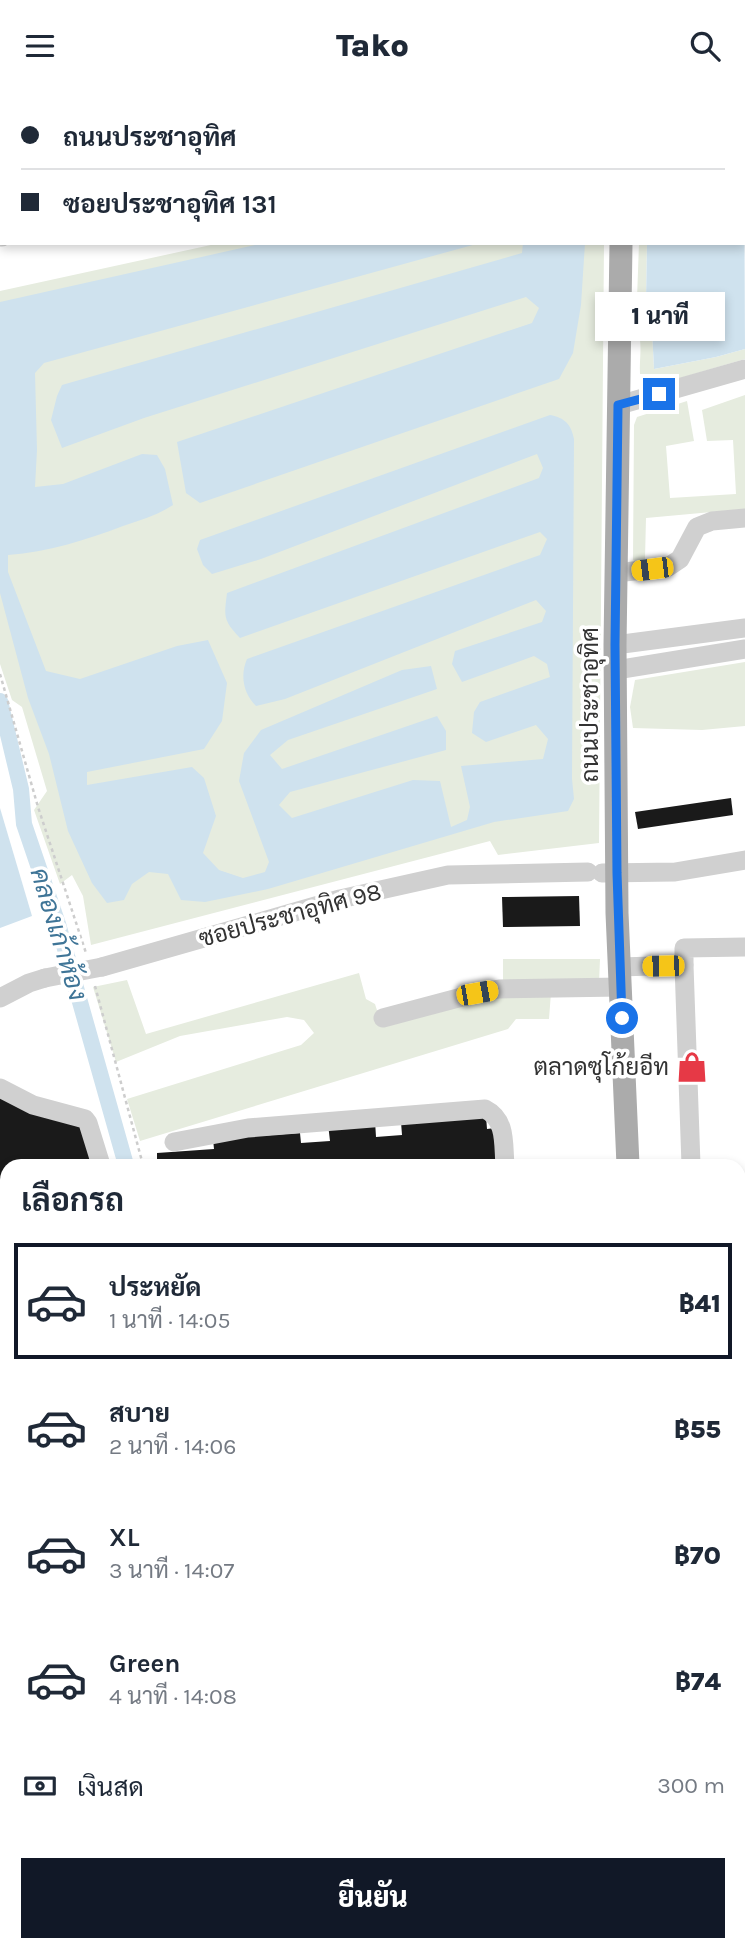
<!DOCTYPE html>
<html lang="th">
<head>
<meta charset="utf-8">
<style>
	body { margin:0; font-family:Karla,Sarabun,sans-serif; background:#f6f6f7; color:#1f2937; height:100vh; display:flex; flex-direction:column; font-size:26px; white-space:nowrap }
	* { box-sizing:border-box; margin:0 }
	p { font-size:23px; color:#747a83 }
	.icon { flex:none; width:38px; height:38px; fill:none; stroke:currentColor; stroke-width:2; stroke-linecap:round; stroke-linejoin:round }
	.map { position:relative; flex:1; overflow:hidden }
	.sheet { position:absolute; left:0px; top:1068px; width:746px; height:793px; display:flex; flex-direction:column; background:#fff; border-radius:21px 21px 0 0; box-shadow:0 4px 10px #0003 }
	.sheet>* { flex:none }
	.guide { position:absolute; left:0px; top:0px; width:746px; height:154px; box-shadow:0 4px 10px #0003; display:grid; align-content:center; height:154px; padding:0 21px; background:#fff }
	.end { position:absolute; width:32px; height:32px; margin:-16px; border:9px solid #1a73e8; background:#fff; box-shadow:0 0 0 4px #fff }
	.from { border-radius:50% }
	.bubble { position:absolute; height:49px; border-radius:0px; background:#fff; box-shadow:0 4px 10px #0003; font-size:23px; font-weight:800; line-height:49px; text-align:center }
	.car { position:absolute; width:21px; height:42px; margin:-21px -10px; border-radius:9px; box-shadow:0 0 5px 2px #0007; background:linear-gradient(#f5c518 24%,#345 0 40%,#f5c518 0 76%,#345 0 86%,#f5c518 0) }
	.guide b { display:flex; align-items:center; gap:24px; height:66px; font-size:26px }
	.guide b+b { border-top:2px solid #e0e1e3 }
	.guide i { width:18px; height:18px; background:#1f2937 }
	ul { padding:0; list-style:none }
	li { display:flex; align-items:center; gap:21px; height:116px; margin:0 14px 10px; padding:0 7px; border:4px solid transparent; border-radius:0px }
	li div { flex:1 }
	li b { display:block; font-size:26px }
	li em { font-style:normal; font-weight:800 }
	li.on { border-color:#111827 }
	li>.icon { width:63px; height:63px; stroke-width:1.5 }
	h2 { padding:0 21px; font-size:32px; line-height:84px }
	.pay { display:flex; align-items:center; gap:18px; height:77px; padding:0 21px; font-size:26px }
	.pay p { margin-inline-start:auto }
	.primary-button { display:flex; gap:14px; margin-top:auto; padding:14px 21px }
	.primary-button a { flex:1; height:80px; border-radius:0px; background:#111827; color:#fff; font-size:28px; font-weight:800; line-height:80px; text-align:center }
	header { display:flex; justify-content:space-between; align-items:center; height:91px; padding:0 21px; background:#fff; font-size:32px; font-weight:800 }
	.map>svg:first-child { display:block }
	.green { fill:#e6ecdf }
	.water { fill:#cfe2ee }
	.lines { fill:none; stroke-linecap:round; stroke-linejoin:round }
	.canal { stroke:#cfe2ee; stroke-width:16 }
	.building { fill:#1a1a1a }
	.path { stroke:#cdcdcd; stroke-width:2.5; stroke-dasharray:3.5 3.5; stroke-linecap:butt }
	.minor { stroke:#d0d0d0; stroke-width:19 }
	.major { stroke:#ababab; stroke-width:23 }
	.minor-bridge { stroke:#d0d0d0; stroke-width:19 }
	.route { stroke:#1a73e8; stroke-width:9 }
	.labels { text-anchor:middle; stroke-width:7; stroke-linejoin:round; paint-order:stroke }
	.street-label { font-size:24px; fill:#333; stroke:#fff }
	.poi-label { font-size:24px; fill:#333; stroke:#fff; text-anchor:end }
	.water-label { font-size:26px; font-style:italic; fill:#3f7597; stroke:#fff }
</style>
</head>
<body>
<header><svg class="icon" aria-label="menu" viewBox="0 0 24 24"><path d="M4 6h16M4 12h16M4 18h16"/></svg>Tako<svg class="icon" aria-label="search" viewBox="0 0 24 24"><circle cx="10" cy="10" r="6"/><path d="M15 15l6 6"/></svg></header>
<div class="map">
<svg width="745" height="1860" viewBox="0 0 745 1860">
	<rect width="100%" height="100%" fill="#fff"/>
	<g class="green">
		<polygon points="0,0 425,0 417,2 2,2 2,97 0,98"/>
		<polygon points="220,152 604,152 599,752 498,764 490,750 91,854 83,805 72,784 60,793 34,719 47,700 22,616 12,609 0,573 0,200"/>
		<path d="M 639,152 L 647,152 L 646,208 L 652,239 L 654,278 L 716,266 L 745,258 L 745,268 L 643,298 C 635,276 646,255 636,236 Z"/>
		<polygon points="745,304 745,418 646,427 645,468 641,473 633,469 634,334 637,326 687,310 694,350 666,355 670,407 736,403 733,349 707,350 702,319"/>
		<polygon points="745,571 745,635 702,639 633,637 630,616 635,589"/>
		<polygon points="503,868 600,868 599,892 503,894"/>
		<polygon points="359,882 366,908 375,913 382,935 497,904 551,902 549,928 516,928 508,938 140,1050 127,1008 301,954 314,942 304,929 287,926 180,945 116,971 93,896 127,889 146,943"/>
	</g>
	<g class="water">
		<polygon points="744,35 745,258 716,266 654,278 652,239 646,208 647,152 744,152"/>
		<path d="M 264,152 L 480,152 L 44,272 L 35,282 L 37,359 L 35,396 L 63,393 L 142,363 L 157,364 L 165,378 L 173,414 C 158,424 141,429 123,435 C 86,449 48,461 8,464 L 8,481 L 46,580 L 80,588 L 177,555 L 208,549 L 227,592 L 222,630 L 204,658 L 87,681 L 87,694 L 192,676 L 204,687 L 216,725 L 203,762 L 219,779 L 243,787 L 265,781 L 269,771 L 239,690 L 244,662 L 261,639 L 402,579 L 431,575 L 437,598 L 288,649 L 270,664 L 282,678 L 437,625 L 446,640 L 446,659 L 290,701 L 279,714 L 292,727 L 413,689 L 440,690 L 451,736 L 467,729 L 470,716 L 461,675 L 543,668 L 548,648 L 536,634 L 486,651 L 472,642 L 474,621 L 480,611 L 550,586 L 547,573 L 534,565 L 462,591 L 452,573 L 455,560 L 542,531 L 546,520 L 536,509 L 285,608 L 256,615 C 243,602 240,584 247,568 L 540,464 L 547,448 L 540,441 L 240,547 C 223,529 224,526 227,502 L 539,387 L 543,377 L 537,363 L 261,468 L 212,483 L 203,474 L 197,458 L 200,449 L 550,324 C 565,327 571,333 574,348 L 572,688 L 574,708 L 568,720 L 494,731 L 268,798 L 205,811 L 181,809 L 168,783 L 149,781 L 132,793 L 124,809 L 107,812 L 92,792 L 68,740 L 49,663 L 28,607 L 0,502 L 0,211 Z"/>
		<polygon points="523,152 585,152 581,214 573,262 559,288 200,412 186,402 177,351 532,232 539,217 526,206 144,327 62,357 51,329 57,305 62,294 522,162"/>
		<polygon points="0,717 32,825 0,837"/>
	</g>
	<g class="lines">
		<g class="canal">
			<polyline points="0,610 21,698 24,733 58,833 126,1074"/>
			<polyline points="738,1563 745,1564"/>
			<polyline points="0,1678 7,1675"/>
		</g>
	</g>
	<g class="building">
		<polygon points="731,707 733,724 638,738 635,721"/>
		<polygon points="579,805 580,835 503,836 502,806"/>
		<polygon points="0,1005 82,1033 95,1074 7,1074 7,1091 0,1089"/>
		<polygon points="486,1025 487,1038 495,1037 498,1074 157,1074 157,1062 214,1058 213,1048 300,1042 301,1052 330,1050 328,1033 375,1030 376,1046 402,1044 401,1031"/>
	</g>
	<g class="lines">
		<g class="path">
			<polyline points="0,583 38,716 86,862"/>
			<polyline points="95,895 143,1074"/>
			<polyline points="738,1555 745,1556"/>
		</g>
		<g class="minor">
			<polyline points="627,2 666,0"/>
			<polyline points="0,146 2,146"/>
			<polyline points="619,314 745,278"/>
			<polyline points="616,482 668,476 680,468 697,436 712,430 745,427"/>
			<polyline points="615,554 745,537"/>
			<polyline points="616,579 745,558"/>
			<polyline points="602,782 675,781 745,769"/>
			<polyline points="684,874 684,857 745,856"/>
			<polyline points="102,876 340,808 448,784 588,781"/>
			<polyline points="620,876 684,874 691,1074"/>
			<polyline points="0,907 29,892 45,887"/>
			<polyline points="383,927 477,902 499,898 621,896"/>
			<polyline points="0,997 33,1014 85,1028 88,1032 101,1074"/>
			<path d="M 174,1051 L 248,1037 L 485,1018 C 507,1029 503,1053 505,1074"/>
			<polyline points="0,1105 7,1107"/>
			<polyline points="0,1197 7,1198"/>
			<polyline points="738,1260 745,1261"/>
			<polyline points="0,1297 7,1297"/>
			<polyline points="738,1330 745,1330"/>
			<polyline points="0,1391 7,1390"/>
			<polyline points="0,1484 7,1483"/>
			<polyline points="0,1537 7,1545"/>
			<polyline points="738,1600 745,1601"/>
			<polyline points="738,1739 745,1738"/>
			<polyline points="738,1787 745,1787"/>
			<polyline points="220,1853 226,1860"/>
			<polyline points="587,1853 593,1860"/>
			<polyline points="4,1860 12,1853"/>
		</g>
		<g class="major">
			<polyline points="623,2 623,0"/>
			<polyline points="621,152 615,554 617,822 628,1074"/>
			<polyline points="718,1853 720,1860"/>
		</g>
		<polyline class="minor-bridge" points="45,887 102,876"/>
	</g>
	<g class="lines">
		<polyline class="route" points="622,927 617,782 615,554 618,314 659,303"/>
	</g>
	<defs>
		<symbol id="shop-bare" viewBox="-9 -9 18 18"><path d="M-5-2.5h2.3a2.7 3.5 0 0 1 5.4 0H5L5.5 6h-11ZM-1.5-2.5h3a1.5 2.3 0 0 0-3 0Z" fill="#e63946" stroke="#fff" stroke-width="2.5" paint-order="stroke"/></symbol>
	</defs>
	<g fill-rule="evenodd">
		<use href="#shop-bare" x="670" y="954" width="44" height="44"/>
	</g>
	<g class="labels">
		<g class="street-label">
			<text transform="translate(590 614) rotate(-90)" y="8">ถนนประชาอุทิศ</text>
			<text transform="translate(290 824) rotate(-15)" y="8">ซอยประชาอุทิศ 98</text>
		</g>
		<g class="poi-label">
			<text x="669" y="984">ตลาดซุโก้ยอีท</text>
		</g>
		<g class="water-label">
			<text transform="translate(59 843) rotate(73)" y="9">คลองเก้าห้อง</text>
		</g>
	</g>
</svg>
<i class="end from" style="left:622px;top:927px"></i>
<i class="end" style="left:659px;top:303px"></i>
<div class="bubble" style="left:595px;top:201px;width:130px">1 นาที</div>
<i class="car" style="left:652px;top:478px;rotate:263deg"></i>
<i class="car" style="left:663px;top:875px;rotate:269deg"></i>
<i class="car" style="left:477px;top:902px;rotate:80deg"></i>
<div class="guide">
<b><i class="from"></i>ถนนประชาอุทิศ</b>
<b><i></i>ซอยประชาอุทิศ 131</b>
</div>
<section class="sheet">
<h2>เลือกรถ</h2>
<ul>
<li class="on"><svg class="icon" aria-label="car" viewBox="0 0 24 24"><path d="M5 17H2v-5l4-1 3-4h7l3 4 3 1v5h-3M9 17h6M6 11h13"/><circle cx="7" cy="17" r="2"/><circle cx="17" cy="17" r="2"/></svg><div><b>ประหยัด</b><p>1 นาที · 14:05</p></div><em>฿41</em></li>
<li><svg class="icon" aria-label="car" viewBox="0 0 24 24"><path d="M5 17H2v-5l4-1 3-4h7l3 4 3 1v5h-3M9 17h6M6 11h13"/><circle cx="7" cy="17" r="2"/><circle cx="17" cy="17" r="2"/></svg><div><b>สบาย</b><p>2 นาที · 14:06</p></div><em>฿55</em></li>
<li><svg class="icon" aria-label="car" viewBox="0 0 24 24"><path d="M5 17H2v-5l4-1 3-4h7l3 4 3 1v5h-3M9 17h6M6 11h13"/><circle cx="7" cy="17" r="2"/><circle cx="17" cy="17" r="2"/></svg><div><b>XL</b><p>3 นาที · 14:07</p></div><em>฿70</em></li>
<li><svg class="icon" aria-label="car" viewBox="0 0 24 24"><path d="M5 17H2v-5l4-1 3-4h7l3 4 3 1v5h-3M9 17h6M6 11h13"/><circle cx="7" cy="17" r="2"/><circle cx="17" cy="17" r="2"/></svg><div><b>Green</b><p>4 นาที · 14:08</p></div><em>฿74</em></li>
</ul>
<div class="pay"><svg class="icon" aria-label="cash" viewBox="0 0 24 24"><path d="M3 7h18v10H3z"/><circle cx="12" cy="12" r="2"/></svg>เงินสด<p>300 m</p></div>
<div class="primary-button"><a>ยืนยัน</a></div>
</section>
</div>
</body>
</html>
